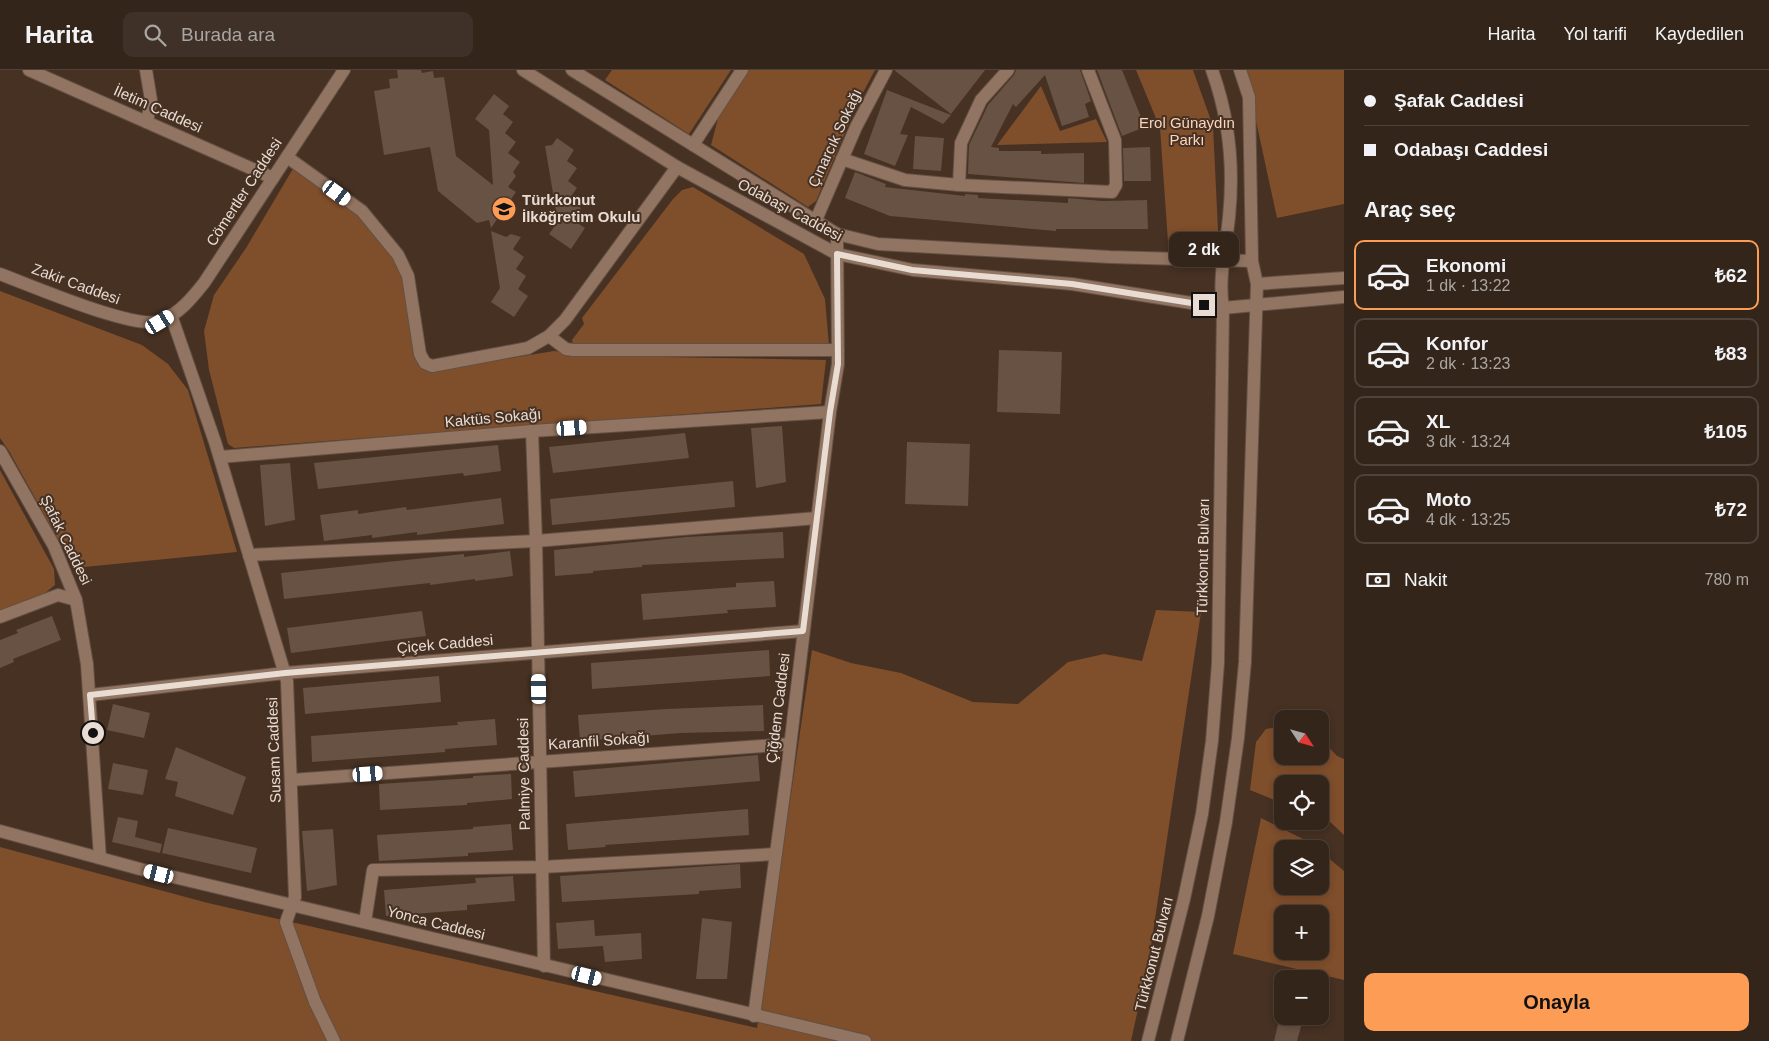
<!DOCTYPE html>
<html lang="tr">
<head>
<meta charset="utf-8">
<style>
	body { margin:0; font-family:Arial,sans-serif; background:#3f3127; color:#f1f3f6; height:100vh; display:flex; flex-direction:column; font-size:19px; white-space:nowrap }
	* { box-sizing:border-box; margin:0 }
	p { font-size:16px; color:#a9a5a2 }
	.icon { flex:none; width:28px; height:28px; fill:none; stroke:currentColor; stroke-width:2; stroke-linecap:round; stroke-linejoin:round }
	.map { position:relative; flex:1; overflow:hidden }
	.drawer { display:flex; flex-direction:column; background:#34251a; width:425px }
	.drawer>* { flex:none }
	.top-card { display:grid; align-content:center; height:110px; padding:0 20px; background:#34251a }
	.needle { width:32px; rotate:126deg }
	.fabs { position:absolute; left:1274px; top:640px; display:grid; gap:10px }
	.fabs a { display:grid; place-items:center; width:55px; height:55px; border-radius:10px; background:#34251a; box-shadow:0 2px 8px #0003,0 0 0 1px #4e4239; font-size:25px }
	.end { position:absolute; width:22px; height:22px; margin:-11px; border:6px solid #e9dcd3; background:#111; box-shadow:0 0 0 2px #111 }
	.from { border-radius:50% }
	.bubble { position:absolute; height:35px; border-radius:10px; background:#34251a; box-shadow:0 2px 8px #0003,0 0 0 1px #4e4239; font-size:16px; font-weight:700; line-height:35px; text-align:center }
	.car { position:absolute; width:15px; height:30px; margin:-15px -8px; border-radius:6px; box-shadow:0 0 4px 1px #0007; background:linear-gradient(#fff 24%,#345 0 40%,#fff 0 76%,#345 0 86%,#fff 0) }
	.top-card b { display:flex; align-items:center; gap:18px; height:48px; font-size:19px }
	.top-card b+b { border-top:1px solid #4e4239 }
	.top-card i { width:12px; height:12px; background:#f1f3f6 }
	ul { padding:0; list-style:none }
	li { display:flex; align-items:center; gap:15px; height:70px; margin:0 10px 8px; padding:0 10px; border:2px solid #4e4239; border-radius:10px }
	li div { flex:1 }
	li b { display:block; font-size:19px }
	li em { font-style:normal; font-weight:700 }
	li.selected { border-color:#fd9c55 }
	li>.icon { width:45px; height:45px; stroke-width:1.5 }
	h2 { padding:0 20px; font-size:22px; line-height:60px }
	.pay { display:flex; align-items:center; gap:12px; height:55px; padding:0 20px; font-size:19px }
	.pay p { margin-inline-start:auto }
	.button { display:flex; gap:10px; margin-top:auto; padding:10px 20px }
	.button a { flex:1; height:58px; border-radius:10px; background:#fd9c55; color:#111; font-size:20px; font-weight:700; line-height:58px; text-align:center }
	header { display:flex; align-items:center; gap:30px; box-sizing:border-box; height:70px; padding:0 25px; background:#34251a; border-bottom:1px solid #4e4239 }
	header strong { font-size:24px }
	nav { display:flex; gap:28px; margin-inline-start:auto; font-size:18px }
	.search { width:350px; height:45px; background:#3f3127; display:flex; align-items:center; gap:12px; box-sizing:border-box; padding:0 18px; border-radius:10px; color:#a9a5a2; font-size:19px }
	main { display:flex; flex:1; min-height:0 }
	.map>svg:first-child { display:block }
	.green { fill:#7f4e2b; fill-rule:evenodd }
	.building { fill:#685243 }
	.lines { fill:none; stroke-linecap:round; stroke-linejoin:round }
	.minor-casing { stroke:#635043; stroke-width:14 }
	.minor { stroke:#917461; stroke-width:12 }
	.route { stroke:#e9dcd3; stroke-width:6 }
	.labels { text-anchor:middle; stroke-width:4; stroke-linejoin:round; paint-order:stroke }
	.street-label { font-size:15px; fill:#e9dcd3; stroke:#463123 }
	.park-label { font-size:15px; fill:#fbd6be; stroke:#463123 }
	.poi-label { font-size:15px; font-weight:bold; fill:#e9dcd3; stroke:#463123; text-anchor:start }
</style>
</head>
<body>
<header>
<strong>Harita</strong>
<div class="search"><svg class="icon" aria-label="search" viewBox="0 0 24 24"><circle cx="10" cy="10" r="6"/><path d="M15 15l6 6"/></svg>Burada ara</div>
<nav><a>Harita</a><a>Yol tarifi</a><a>Kaydedilen</a></nav>
</header>
<main>
<div class="map">
<svg width="1344" height="971" viewBox="0 0 1344 971">
	<rect width="100%" height="100%" fill="#463123"/>
	<g class="green">
		<polygon points="612,0 731,0 689,64 605,10"/>
		<polygon points="748,0 875,0 857,34 816,131 808,137 711,75 720,41"/>
		<polygon points="1136,0 1193,0 1213,56 1219,181 1168,172 1160,58"/>
		<polygon points="1245,0 1344,0 1344,134 1277,148"/>
		<polygon points="1041,16 1060,61 1096,49 1107,72 997,75"/>
		<polygon points="294,97 361,148 402,200 418,295 430,301 554,281 608,286 826,290 821,334 234,378 228,374 209,300 204,261 214,225 246,178"/>
		<polygon points="693,117 804,184 825,229 829,275 573,274 572,270 584,254 582,248 673,129 682,120"/>
		<polygon points="0,221 142,275 168,294 188,320 237,482 74,498 9,381 0,368"/>
		<polygon points="0,400 54,499 55,515 44,524 0,541"/>
		<polygon points="1156,540 1201,542 1149,889 1131,971 0,971 0,777 208,833 757,958 812,580 851,593 901,603 973,632 1018,634 1068,592 1104,584 1142,591"/>
		<polygon points="1282,656 1282,686 1320,686 1320,668 1337,686 1344,689 1344,765 1328,750 1320,747 1320,714 1282,714 1282,733 1250,720 1256,672 1266,659"/>
		<path d="M 1261,748 L 1309,772 L 1318,779 L 1282,779 L 1282,816 L 1320,816 L 1320,781 L 1344,801 L 1344,910 L 1233,884 ZM 1282,844 L 1320,844 L 1320,881 L 1282,881 Z"/>
	</g>
	<g class="building">
		<polygon points="397,0 421,0 422,3 433,1 434,8 444,7 456,86 493,115 489,60 475,49 494,24 509,36 503,44 513,52 505,63 516,72 508,83 520,92 513,102 516,106 508,117 516,122 491,158 489,150 477,153 438,121 430,77 384,85 374,21 390,18 389,9 398,8"/>
		<polygon points="894,0 985,0 951,44"/>
		<polygon points="1016,0 1080,0 1091,31 1085,34 1089,47 1062,56 1045,5 1016,37 1013,34 991,77 999,78 999,81 1041,81 1041,84 1084,83 1084,113 968,104 969,75 988,35 1014,5"/>
		<polygon points="1097,0 1122,0 1145,57 1122,66"/>
		<polygon points="887,20 951,45 943,54 911,37 900,64 908,65 895,96 864,84"/>
		<polygon points="915,66 944,68 941,101 913,99"/>
		<polygon points="557,68 574,80 567,91 577,98 568,111 577,118 569,129 581,138 573,150 585,158 571,179 549,164 558,152 545,76 552,75"/>
		<polygon points="1150,77 1151,111 1124,111 1123,78"/>
		<polygon points="855,102 886,114 885,117 965,126 965,124 978,125 978,128 1068,133 1068,128 1102,131 1147,130 1148,159 1056,159 1056,161 890,146 845,128"/>
		<polygon points="491,161 506,167 511,164 521,167 513,179 524,187 516,199 526,206 518,219 528,226 514,247 491,232 500,218"/>
		<polygon points="999,280 1062,282 1060,344 997,342"/>
		<polygon points="782,356 786,412 756,418 751,358"/>
		<polygon points="685,363 689,388 553,403 549,377"/>
		<polygon points="907,372 970,374 968,436 905,434"/>
		<polygon points="498,375 501,401 464,406 463,403 318,419 314,393"/>
		<polygon points="290,393 295,450 265,456 260,395"/>
		<polygon points="733,411 735,437 552,455 550,429"/>
		<polygon points="501,428 504,454 417,465 417,462 372,468 372,465 324,471 320,445 358,440 358,444 406,437 407,440"/>
		<polygon points="783,462 784,488 642,495 642,497 593,501 593,503 555,506 554,480 686,467"/>
		<polygon points="510,481 513,506 475,511 475,509 430,515 430,513 284,529 281,503 464,484 464,487"/>
		<polygon points="774,511 776,537 727,540 728,543 643,550 641,524 736,517 736,513"/>
		<polygon points="422,541 426,566 291,583 287,558"/>
		<polygon points="52,546 61,570 13,589 14,592 0,598 0,570 18,563 16,560"/>
		<polygon points="769,580 770,606 592,619 591,593"/>
		<polygon points="439,606 441,632 305,644 303,618"/>
		<polygon points="113,634 150,643 144,668 107,660"/>
		<polygon points="763,635 764,661 681,663 580,671 578,645 667,639"/>
		<polygon points="495,649 497,675 445,679 445,682 312,692 311,666 458,655 457,652"/>
		<polygon points="176,677 246,707 233,745 175,726 178,712 165,709"/>
		<polygon points="758,685 760,711 575,727 573,701"/>
		<polygon points="113,693 148,700 143,725 108,719"/>
		<polygon points="511,704 512,729 467,733 467,735 380,740 379,714 473,708 473,706"/>
		<polygon points="748,739 749,765 605,775 606,777 568,780 566,754"/>
		<polygon points="118,747 138,751 135,767 162,774 160,783 112,772"/>
		<polygon points="511,754 513,780 468,783 468,786 379,791 377,765 473,759 473,757"/>
		<polygon points="168,758 257,778 251,803 162,783"/>
		<polygon points="333,759 337,815 307,821 302,761"/>
		<polygon points="740,794 741,818 699,821 699,824 562,832 560,806"/>
		<polygon points="513,806 515,831 467,835 467,840 386,846 384,820 476,813 475,808"/>
		<polygon points="702,848 732,852 727,909 696,909"/>
		<polygon points="594,850 595,866 641,863 642,889 605,892 603,876 558,879 556,853"/>
		<polygon points="1280,946 1304,946 1297,971 1274,971"/>
	</g>
	<g class="lines">
		<defs>
			<g id="minor">
				<polyline points="29,0 273,108"/>
				<polyline points="146,0 151,30 147,52"/>
				<polyline points="523,0 677,97 837,184 913,200 1072,214 1223,238 1344,227"/>
				<polyline points="572,0 837,164 878,174 1110,187 1252,191"/>
				<polyline points="693,75 742,0"/>
				<polyline points="287,87 362,141 398,185 408,206 420,284 425,293 432,296 528,278 549,266 565,250 677,97"/>
				<polyline points="842,89 905,110 959,115 1112,122 1116,115 1115,70 1088,0"/>
				<polyline points="959,115 961,73 981,30 1008,0"/>
				<polyline points="816,150 856,57 886,0"/>
				<path d="M 0,204 C 30,215 136,261 161,251 C 180,243 192,228 204,213 L 344,0"/>
				<polyline points="1257,214 1344,208"/>
				<polyline points="171,245 215,372 287,611 295,827 286,852 315,932 334,971"/>
				<polyline points="549,266 566,279 573,280 838,280"/>
				<polyline points="532,361 536,471 544,896"/>
				<polyline points="0,381 54,476 76,530 87,594 100,788"/>
				<polyline points="220,387 532,361 830,342"/>
				<polyline points="249,485 536,471 817,448"/>
				<polyline points="0,547 58,525 76,530"/>
				<polyline points="90,625 285,603 803,561"/>
				<polyline points="291,710 790,674"/>
				<polyline points="0,761 140,799 865,971"/>
				<polyline points="365,852 373,800 542,797 776,784"/>
				<polyline points="754,946 787,702 830,342 838,294 837,164"/>
				<path d="M 1148,971 L 1184,829 L 1202,744 L 1212,671 L 1218,593 L 1223,238 C 1218,207 1226,178 1229,147 C 1234,98 1229,47 1212,0"/>
				<polyline points="1177,971 1208,846 1226,752 1238,668 1245,592 1257,214 1252,191 1249,27 1240,0"/>
			</g>
		</defs>
		<use href="#minor" class="minor-casing"/>
		<use href="#minor" class="minor"/>
	</g>
	<g class="lines">
		<polyline class="route" points="93,663 90,625 285,603 803,561 830,342 838,294 837,184 912,200 1072,214 1204,235"/>
	</g>
	<defs>
		<symbol id="school-disc" viewBox="-11 -11 22 22"><circle r="9.5" fill="#fd9c55" stroke="#463123"/><path d="M0-5L7-2L0 1L-7-2ZM-4 1L0 2.5L4 1V4Q0 6-4 4Z" fill="#111"/></symbol>
	</defs>
	<g fill-rule="evenodd">
		<use href="#school-disc" x="490" y="125" width="28" height="28"/>
	</g>
	<g class="labels">
		<g class="street-label">
			<text transform="translate(158 39) rotate(24)" y="5">İletim Caddesi</text>
			<text transform="translate(835 68) rotate(-65)" y="5">Çınarcık Sokağı</text>
			<text transform="translate(244 122) rotate(-57)" y="5">Cömertler Caddesi</text>
			<text transform="translate(790 140) rotate(28)" y="5">Odabaşı Caddesi</text>
			<text transform="translate(76 214) rotate(20)" y="5">Zakir Caddesi</text>
			<text transform="translate(493 348) rotate(-5)" y="5">Kaktüs Sokağı</text>
			<text transform="translate(66 470) rotate(64)" y="5">Şafak Caddesi</text>
			<text transform="translate(1203 487) rotate(-89)" y="5">Türkkonut Bulvarı</text>
			<text transform="translate(445 574) rotate(-5)" y="5">Çiçek Caddesi</text>
			<text transform="translate(778 638) rotate(-83)" y="5">Çiğdem Caddesi</text>
			<text transform="translate(599 671) rotate(-4)" y="5">Karanfil Sokağı</text>
			<text transform="translate(274 680) rotate(-92)" y="5">Susam Caddesi</text>
			<text transform="translate(524 704) rotate(-91)" y="5">Palmiye Caddesi</text>
			<text transform="translate(436 853) rotate(14)" y="5">Yonca Caddesi</text>
			<text transform="translate(1154 884) rotate(-76)" y="5">Türkkonut Bulvarı</text>
		</g>
		<g class="park-label">
			<text x="1187" y="58">Erol Günaydın<tspan x="1187" dy="17">Parkı</tspan></text>
		</g>
		<g class="poi-label">
			<text x="522" y="135">Türkkonut<tspan x="522" dy="17">İlköğretim Okulu</tspan></text>
		</g>
	</g>
</svg>
<div class="fabs">
<a><svg class="needle" viewBox="-14 -14 28 28"><path d="M0-13l5 13h-10z" fill="#e53935"/><path d="M0 13l5-13h-10z" fill="#a9a5a2"/></svg></a>
<a><svg class="icon" aria-label="locate" viewBox="0 0 24 24"><circle cx="12" cy="12" r="6"/><path d="M12 2v4M12 18v4M2 12h4M18 12h4"/></svg></a>
<a><svg class="icon" aria-label="layers" viewBox="0 0 24 24"><path d="M12 4l9 5-9 5-9-5zM3 14l9 5 9-5"/></svg></a>
<a>+</a>
<a>−</a>
</div>
<i class="end from" style="left:93px;top:663px"></i>
<i class="end" style="left:1204px;top:235px"></i>
<div class="bubble" style="left:1169px;top:162px;width:70px">2 dk</div>
<i class="car" style="left:337px;top:123px;rotate:126deg"></i>
<i class="car" style="left:160px;top:252px;rotate:59deg"></i>
<i class="car" style="left:572px;top:358px;rotate:86deg"></i>
<i class="car" style="left:539px;top:619px;rotate:359deg"></i>
<i class="car" style="left:368px;top:704px;rotate:86deg"></i>
<i class="car" style="left:159px;top:804px;rotate:284deg"></i>
<i class="car" style="left:587px;top:906px;rotate:104deg"></i>
</div>
<section class="drawer">
<div class="top-card">
<b><i class="from"></i>Şafak Caddesi</b>
<b><i></i>Odabaşı Caddesi</b>
</div>
<h2>Araç seç</h2>
<ul>
<li class="selected"><svg class="icon" aria-label="car" viewBox="0 0 24 24"><path d="M5 17H2v-5l4-1 3-4h7l3 4 3 1v5h-3M9 17h6M6 11h13"/><circle cx="7" cy="17" r="2"/><circle cx="17" cy="17" r="2"/></svg><div><b>Ekonomi</b><p>1 dk · 13:22</p></div><em>₺62</em></li>
<li><svg class="icon" aria-label="car" viewBox="0 0 24 24"><path d="M5 17H2v-5l4-1 3-4h7l3 4 3 1v5h-3M9 17h6M6 11h13"/><circle cx="7" cy="17" r="2"/><circle cx="17" cy="17" r="2"/></svg><div><b>Konfor</b><p>2 dk · 13:23</p></div><em>₺83</em></li>
<li><svg class="icon" aria-label="car" viewBox="0 0 24 24"><path d="M5 17H2v-5l4-1 3-4h7l3 4 3 1v5h-3M9 17h6M6 11h13"/><circle cx="7" cy="17" r="2"/><circle cx="17" cy="17" r="2"/></svg><div><b>XL</b><p>3 dk · 13:24</p></div><em>₺105</em></li>
<li><svg class="icon" aria-label="car" viewBox="0 0 24 24"><path d="M5 17H2v-5l4-1 3-4h7l3 4 3 1v5h-3M9 17h6M6 11h13"/><circle cx="7" cy="17" r="2"/><circle cx="17" cy="17" r="2"/></svg><div><b>Moto</b><p>4 dk · 13:25</p></div><em>₺72</em></li>
</ul>
<div class="pay"><svg class="icon" aria-label="cash" viewBox="0 0 24 24"><path d="M3 7h18v10H3z"/><circle cx="12" cy="12" r="2"/></svg>Nakit<p>780 m</p></div>
<div class="button"><a>Onayla</a></div>
</section>
</main>
</body>
</html>
